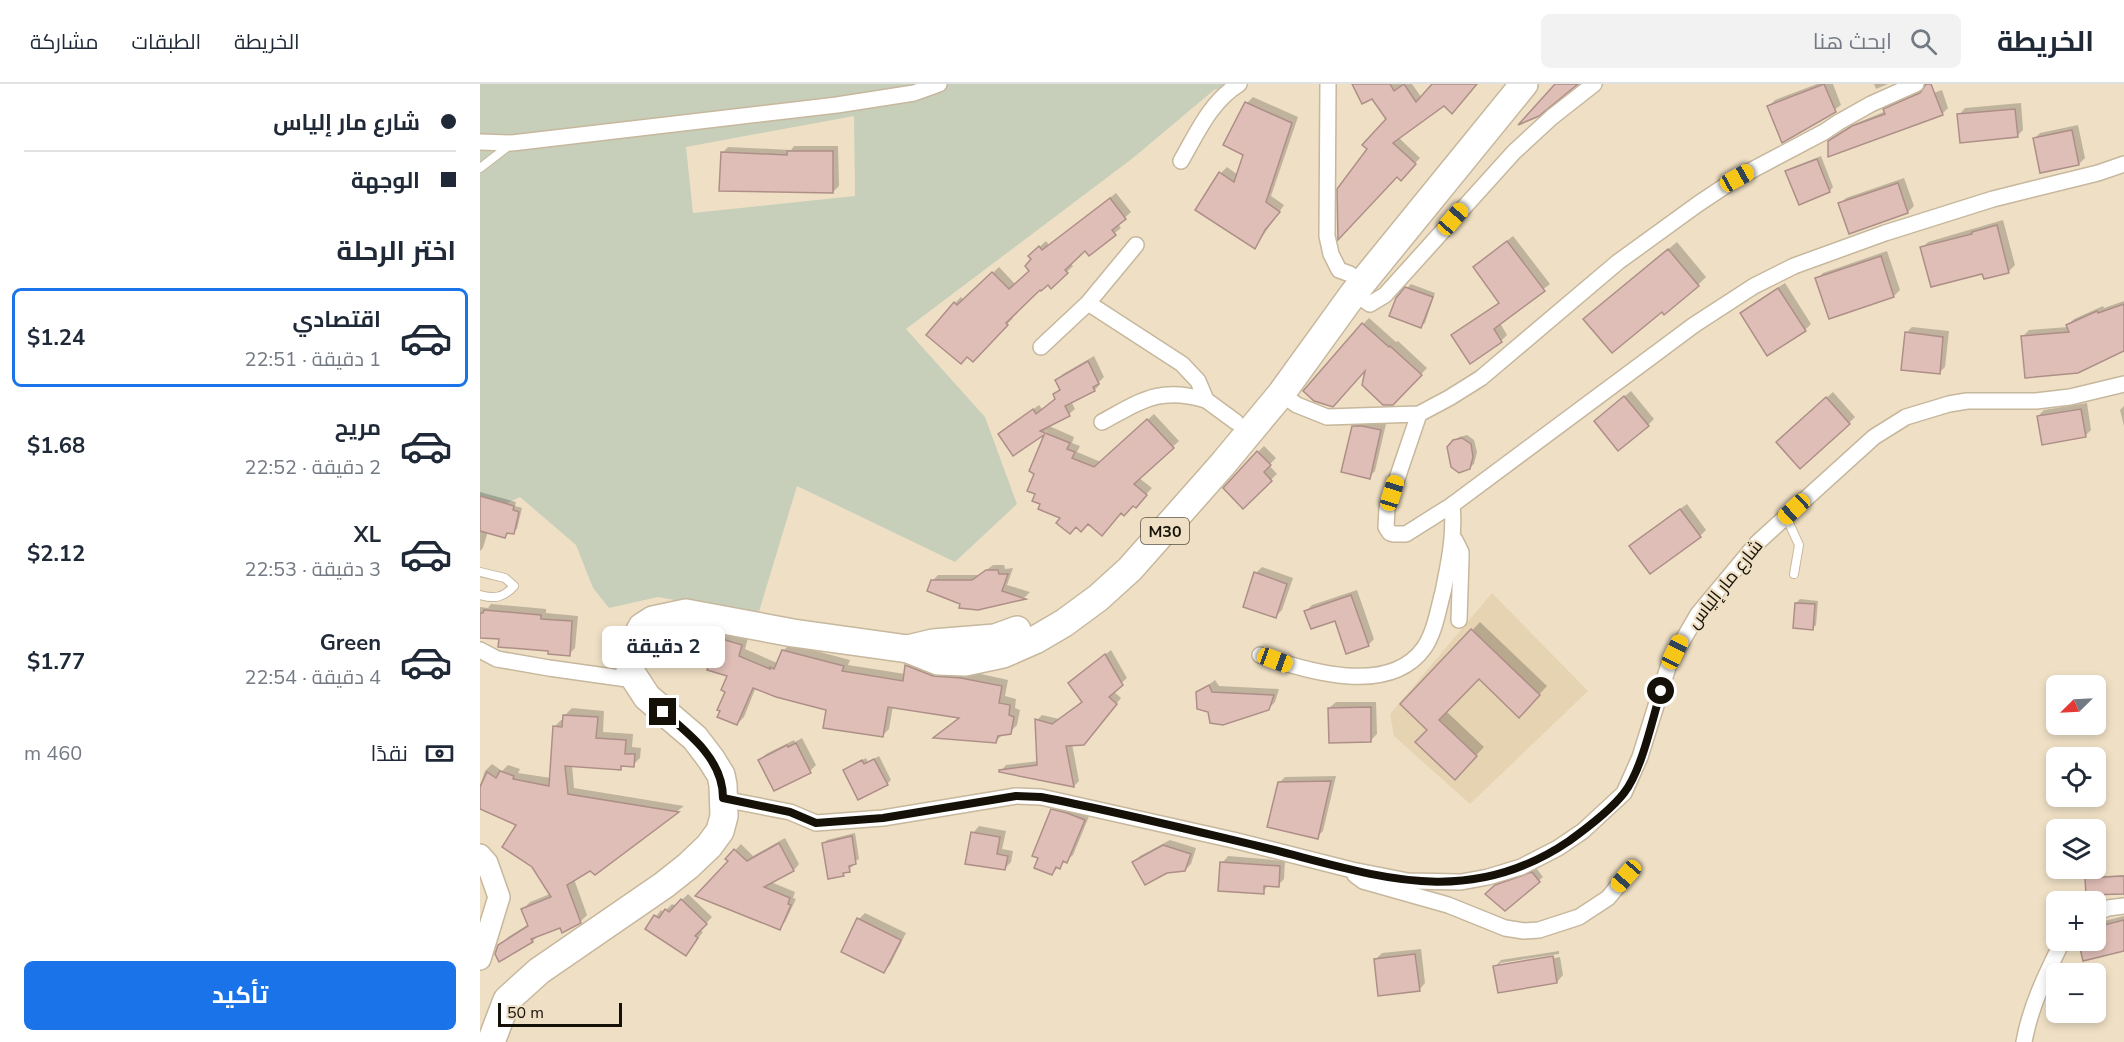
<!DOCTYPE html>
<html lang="ar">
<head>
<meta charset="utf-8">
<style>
	body { margin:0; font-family:"Nunito Sans",Cairo,sans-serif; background:#f2f2f3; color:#1f2937; direction:rtl; height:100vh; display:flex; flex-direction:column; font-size:22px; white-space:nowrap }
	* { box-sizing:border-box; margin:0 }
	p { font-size:20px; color:#747a83 }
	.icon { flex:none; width:33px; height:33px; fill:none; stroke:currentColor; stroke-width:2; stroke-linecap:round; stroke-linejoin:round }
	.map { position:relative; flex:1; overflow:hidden; direction:ltr }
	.side { display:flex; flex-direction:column; background:#fff; width:480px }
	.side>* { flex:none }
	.top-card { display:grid; align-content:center; height:132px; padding:0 24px; background:#fff }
	.needle { width:39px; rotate:246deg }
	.buttons { position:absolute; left:1566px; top:591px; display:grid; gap:12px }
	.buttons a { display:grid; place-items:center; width:60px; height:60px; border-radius:9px; background:#fff; box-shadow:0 3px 9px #0003; font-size:30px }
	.scale { position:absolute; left:18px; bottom:15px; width:124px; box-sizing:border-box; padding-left:6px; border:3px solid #161108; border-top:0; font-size:16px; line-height:21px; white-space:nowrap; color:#161108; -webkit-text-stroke:4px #efe0c5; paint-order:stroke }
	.end { position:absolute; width:27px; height:27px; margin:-14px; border:8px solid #161108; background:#fff; box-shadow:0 0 0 3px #fff }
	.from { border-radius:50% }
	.bubble { position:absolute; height:42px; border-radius:9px; background:#fff; box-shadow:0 3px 9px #0003; font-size:20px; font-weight:700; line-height:42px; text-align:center; direction:rtl }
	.car { position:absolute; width:18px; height:36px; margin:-18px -9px; border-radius:8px; box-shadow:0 0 4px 2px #0007; background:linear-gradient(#f5c518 24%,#345 0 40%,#f5c518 0 76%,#345 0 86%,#f5c518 0) }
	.top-card b { display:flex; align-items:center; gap:21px; height:57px; font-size:22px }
	.top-card b+b { border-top:2px solid #e0e1e3 }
	.top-card i { width:15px; height:15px; background:#1f2937 }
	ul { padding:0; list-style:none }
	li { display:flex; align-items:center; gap:18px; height:99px; margin:0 12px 9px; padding:0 12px; border:3px solid transparent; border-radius:9px }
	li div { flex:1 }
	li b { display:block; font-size:22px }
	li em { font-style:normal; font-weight:700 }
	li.selected { border-color:#1a73e8 }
	li>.icon { width:54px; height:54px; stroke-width:1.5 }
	h2 { padding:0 24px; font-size:27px; line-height:72px }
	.pay { display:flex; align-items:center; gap:15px; height:66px; padding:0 24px; font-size:22px }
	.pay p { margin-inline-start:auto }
	.cta { display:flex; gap:12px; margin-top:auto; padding:12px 24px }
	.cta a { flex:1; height:69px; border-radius:9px; background:#1a73e8; color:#fff; font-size:24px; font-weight:700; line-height:69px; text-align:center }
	header { display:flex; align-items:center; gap:36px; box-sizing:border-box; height:84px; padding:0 30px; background:#fff; border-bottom:2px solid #e0e1e3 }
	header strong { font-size:28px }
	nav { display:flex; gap:33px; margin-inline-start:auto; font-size:21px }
	.search { width:420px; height:54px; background:#f2f2f3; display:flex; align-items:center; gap:15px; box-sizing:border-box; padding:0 21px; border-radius:9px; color:#747a83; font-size:22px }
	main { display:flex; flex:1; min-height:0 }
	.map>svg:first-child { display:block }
	.built { fill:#e6d3b2 }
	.green { fill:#c7cfbb; fill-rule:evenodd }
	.shadow { fill:#0003 }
	.building { fill:#dfbeb7; stroke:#ae8f88; stroke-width:1.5 }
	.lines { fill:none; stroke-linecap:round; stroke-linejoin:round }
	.service-casing { stroke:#c6b79d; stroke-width:10 }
	.minor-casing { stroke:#c6b79d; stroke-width:18 }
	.secondary-casing { stroke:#c6b79d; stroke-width:24 }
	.motorway-casing { stroke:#c6b79d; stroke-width:30 }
	.service { stroke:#fff; stroke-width:8 }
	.minor { stroke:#fff; stroke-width:15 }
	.secondary { stroke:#fff; stroke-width:21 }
	.motorway { stroke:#fff; stroke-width:27 }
	.route { stroke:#161108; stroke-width:8 }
	.labels { text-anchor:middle; stroke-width:4.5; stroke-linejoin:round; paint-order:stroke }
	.shield { fill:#efe0c5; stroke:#574f41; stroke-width:1.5 }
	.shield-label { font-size:16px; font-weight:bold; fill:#161108 }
	.street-label { font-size:18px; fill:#161108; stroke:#efe0c5 }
</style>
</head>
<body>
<header>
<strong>الخريطة</strong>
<div class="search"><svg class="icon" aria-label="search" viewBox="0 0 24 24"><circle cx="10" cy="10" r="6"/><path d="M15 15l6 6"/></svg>ابحث هنا</div>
<nav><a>الخريطة</a><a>الطبقات</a><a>مشاركة</a></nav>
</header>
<main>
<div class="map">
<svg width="1644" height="958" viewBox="0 0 1644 958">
	<rect width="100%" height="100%" fill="#efe0c5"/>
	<polygon class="built" points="1012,509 1108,607 990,720 914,652 910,630"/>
	<path class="green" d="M 0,0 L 754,0 L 734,6 L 653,74 L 426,245 L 505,333 L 537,420 L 475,478 L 317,402 L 278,531 L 178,513 L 129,524 L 113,504 L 96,461 L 40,413 L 0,432 ZM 374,32 L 375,112 L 213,129 L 206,63 Z"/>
	<g class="shadow">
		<polygon points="873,0 932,0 942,14 954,0 996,0 918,53 940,74 921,94 917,91 908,35 892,13"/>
		<polygon points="1337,0 1353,0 1361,21 1338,38 1302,57 1289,22 1295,16"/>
		<polygon points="1394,0 1408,0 1396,5"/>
		<polygon points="1462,6 1468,24 1462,30 1350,57 1372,41 1406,27 1411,20 1438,8 1440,14"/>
		<polygon points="773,13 818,33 791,112 804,121 775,163 741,89 747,83 758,91 764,70 767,19"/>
		<polygon points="1541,19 1543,46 1537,52 1479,31 1485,24"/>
		<polygon points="1598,41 1605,74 1599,80 1554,55 1560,49"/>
		<polygon points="314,62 358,62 359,102 353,108 242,69 248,63 311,66"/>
		<polygon points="1341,72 1353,103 1350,107 1307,88 1311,84"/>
		<polygon points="1424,94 1434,122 1428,128 1369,148 1360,120 1366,114"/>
		<polygon points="636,109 651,128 638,140 641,144 609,170 605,164 590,179 593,182 571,203 568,199 531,232 533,234 493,276 475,219 481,213 484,216 519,183 536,201 551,187 554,175 550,172 566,157 569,161"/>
		<polygon points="1523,136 1535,181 1529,187 1505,194 1503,188 1442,164 1448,158"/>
		<polygon points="1033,152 1070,200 1020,239 1027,251 1021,257 979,246 1020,218 1001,177"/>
		<polygon points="1197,158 1226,193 1218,201 1182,226 1113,227"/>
		<polygon points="1407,167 1420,206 1414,212 1350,233 1337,195 1343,189"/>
		<polygon points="1305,199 1331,240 1325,246 1262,229 1268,223"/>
		<polygon points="931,200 955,209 945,239 941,242 917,215"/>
		<polygon points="1644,217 1644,265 1543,252 1549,246 1588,243 1588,241 1594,235 1623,222 1624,224"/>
		<polygon points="889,234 916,258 918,257 947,284 913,320 887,283 883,240"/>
		<polygon points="1432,243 1469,247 1465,283 1459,289 1426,249"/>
		<polygon points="614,272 624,293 619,298 620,300 615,306 591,317 595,325 589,330 567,341 594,353 592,359 600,362 597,368 621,378 674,330 699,357 659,394 672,404 661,416 641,428 608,438 582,433 562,419 557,409 556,389 551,387 567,347 533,369 520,350 559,321 562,325 577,315 575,310 581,304 577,296 583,290"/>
		<polygon points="1151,307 1174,335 1168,341 1122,331"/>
		<polygon points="1353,308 1375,333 1369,339 1304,352"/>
		<polygon points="1607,319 1611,346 1605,352 1558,332 1564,326"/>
		<polygon points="1644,322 1644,342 1640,326"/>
		<polygon points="880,336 889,336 906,340 895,387 889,393 873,343"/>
		<polygon points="987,351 994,356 997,368 994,380 989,384 968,363 979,353"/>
		<polygon points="784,362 796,374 789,381 797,390 763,423 778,368"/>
		<polygon points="0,408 36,418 35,422 42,424 37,445 25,452 8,447 3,464 0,467"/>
		<polygon points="1207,420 1226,446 1220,452 1157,456"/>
		<polygon points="513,481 524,481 525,485 533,484 527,501 550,508 545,513 498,525 481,519 452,497 458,491 500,491"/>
		<polygon points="782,483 813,494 802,526 796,532 776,489"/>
		<polygon points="877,506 894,555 888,561 856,535 826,527 832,521"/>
		<polygon points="1320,515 1338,517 1336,541 1332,545 1316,519"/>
		<polygon points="11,520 66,525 66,529 98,532 95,564 89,570 20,554 0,553 0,523 8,524"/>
		<polygon points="1000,538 1067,602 1039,632 999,593 966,627 1004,663 975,694 949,646 922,620"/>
		<polygon points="241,546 268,554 265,565 297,579 303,567 310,560 370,576 368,581 425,590 427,582 433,575 528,596 525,612 536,615 535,624 540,626 537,641 530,648 522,651 515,658 462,648 481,633 413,622 409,645 403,651 347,624 276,603 264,633 257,640 247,607 249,591 233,574 226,557"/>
		<polygon points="631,566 647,594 633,607 641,614 609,654 592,660 599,697 594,702 521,687 526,681 559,677 557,636 562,631 579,635 604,617 595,594"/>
		<polygon points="735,596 739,602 799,605 795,618 789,624 729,627 718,609"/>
		<polygon points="856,618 896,618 897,650 891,656 849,624"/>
		<polygon points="92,624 124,627 123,648 153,650 152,663 161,664 160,674 153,681 144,681 140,685 92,681 94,704 204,722 115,789 110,785 94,795 107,831 100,838 80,842 60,850 53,857 20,876 21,861 28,853 49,840 43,825 50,818 70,810 38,741 0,723 0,701 5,687 12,680 22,687 28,681 40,685 38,689 71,694 74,643 81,636 84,636 85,631"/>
		<polygon points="322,654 336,681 330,687 280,676 286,670 314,656 315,658"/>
		<polygon points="399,672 411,696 407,700 365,686 386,674 388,678"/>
		<polygon points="856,692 843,747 837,753 799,699 805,693"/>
		<polygon points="578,720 610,730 593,771 572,789 572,726"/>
		<polygon points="499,742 526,747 522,765 533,767 531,778 525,784 493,749"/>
		<polygon points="375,749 379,775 372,779 373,782 363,790 343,760 347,756"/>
		<polygon points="305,754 319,780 314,786 291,798 315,808 313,814 316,815 305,838 299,844 247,775 261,760 273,772"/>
		<polygon points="690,756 716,764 711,780 705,786 654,778 660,772"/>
		<polygon points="748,772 805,777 804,795 798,801 789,800 783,808 742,779"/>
		<polygon points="1057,785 1063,793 1025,825 1008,809 1021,798"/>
		<polygon points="1644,791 1644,808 1607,794 1608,793"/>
		<polygon points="208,810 232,833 220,846 223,848 206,870 167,844 181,826 184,828 192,820 196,822"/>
		<polygon points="385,829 426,849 410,881 404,887 379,835"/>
		<polygon points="1644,832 1644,866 1616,856 1616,839"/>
		<polygon points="941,865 945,899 939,906 896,875 902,869"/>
		<polygon points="1079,867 1079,870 1020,879 1020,883 1080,873 1083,891 1077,898 1015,883 1021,876"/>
	</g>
	<g class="building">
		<polygon points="872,0 910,0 914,7 924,0 936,18 952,0 997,0 972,30 964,22 913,59 936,80 921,97 917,93 858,156 857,105 887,65 882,61 906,35 892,15 882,20"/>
		<polygon points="1075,0 1098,0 1059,32 1038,41"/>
		<polygon points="1344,0 1356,28 1302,59 1287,22"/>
		<polygon points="1446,0 1451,0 1463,31 1348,73 1348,57 1372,42 1405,30 1403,25 1440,9"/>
		<polygon points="765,18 812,39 786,118 800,128 785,146 775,165 715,126 739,88 754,98 763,71 743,61"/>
		<polygon points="1535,25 1538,53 1480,59 1477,30"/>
		<polygon points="1592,46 1599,81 1560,89 1553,54"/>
		<polygon points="307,67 353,67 353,109 239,107 241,68 307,71"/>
		<polygon points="1337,75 1350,108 1319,121 1305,87"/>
		<polygon points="1418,99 1428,129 1369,150 1358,119"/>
		<polygon points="630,114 646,135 632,146 636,151 609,172 605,167 585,186 588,189 571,205 568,201 561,207 560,206 526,239 528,241 493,278 487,273 481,280 446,251 474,218 477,221 512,188 529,205 549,187 545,182 551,175 548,172 559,162 562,166"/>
		<polygon points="1517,141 1529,189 1504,195 1502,190 1451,203 1440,163 1492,150 1492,148"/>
		<polygon points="1027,157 1065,207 1014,245 1022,258 990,280 971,251 1019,219 993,183"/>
		<polygon points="1188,165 1219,202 1184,231 1182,228 1132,269 1103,235"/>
		<polygon points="1401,172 1414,213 1349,235 1335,194"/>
		<polygon points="925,203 953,213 941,244 909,232 916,214"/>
		<polygon points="1298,204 1326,247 1287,272 1260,229"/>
		<polygon points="1644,220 1644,267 1598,289 1545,294 1541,252 1589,248 1586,241 1617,227 1618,229"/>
		<polygon points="882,239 909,263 910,262 942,291 913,321 903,321 882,301 885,287 853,323 834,317 823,307"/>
		<polygon points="1425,248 1463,253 1460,290 1421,286"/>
		<polygon points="608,277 619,300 613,303 615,307 585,322 590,332 560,347 590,359 587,365 595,368 592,374 614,383 667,335 694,364 654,400 667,411 656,424 653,422 644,432 641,429 622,452 608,440 601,448 596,443 590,450 576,439 580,434 558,425 560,420 552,417 555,410 547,407 554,390 549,387 564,351 533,372 518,350 553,325 556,330 575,315 573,310 580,306 575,296"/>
		<polygon points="1144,312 1169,342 1138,367 1114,337"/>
		<polygon points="1346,313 1370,340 1320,385 1296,358"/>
		<polygon points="1601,325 1606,353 1562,361 1557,332"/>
		<polygon points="872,342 882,342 901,346 890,395 861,388"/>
		<polygon points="982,354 991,360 993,373 990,385 979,389 971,383 967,363 973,356"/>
		<polygon points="777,367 791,381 784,388 792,397 763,425 743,404"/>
		<polygon points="0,412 34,422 33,426 39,428 34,450 27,449 25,454 0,447"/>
		<polygon points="1200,425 1221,453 1170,490 1149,462"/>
		<polygon points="506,486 518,486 519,490 528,490 522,507 546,515 498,526 479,524 480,520 447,507 451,496 492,496"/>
		<polygon points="774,488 807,500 796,534 763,523"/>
		<polygon points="871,511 889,562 866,570 855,537 831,545 824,527"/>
		<polygon points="1315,519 1335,520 1333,546 1313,544"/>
		<polygon points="4,526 61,531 61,535 92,537 90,572 68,570 68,567 18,563 19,555 0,554 0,529 3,529"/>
		<polygon points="991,545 1060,611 1039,634 999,595 959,636 997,672 975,696 935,658 947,646 920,620"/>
		<polygon points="232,552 262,561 259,572 290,585 290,583 294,585 302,566 364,582 362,587 423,597 425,581 453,592 481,594 522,602 519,619 530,621 529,631 534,633 531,650 518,652 516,659 453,654 479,634 408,623 403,653 343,644 346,626 296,613 273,604 257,641 237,633 240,627 237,626 245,608 241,606 247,592 227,586 231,575 220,572 225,556 230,558"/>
		<polygon points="625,570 643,601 629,613 637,620 604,661 586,662 594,703 519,688 519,686 557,681 555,635 572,640 602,618 588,599"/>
		<polygon points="729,601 732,608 794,611 789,626 743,641 730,639 728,628 717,625 716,608"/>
		<polygon points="891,623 891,658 849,659 848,624"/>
		<polygon points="83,631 118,633 116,654 146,656 145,670 155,670 154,683 141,682 141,686 85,682 88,710 199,728 115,791 110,787 87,801 101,839 82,849 80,844 51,855 53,858 19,878 15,870 18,861 48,842 41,825 71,813 52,783 22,763 36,741 0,725 0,703 7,688 16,694 20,687 34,692 33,695 69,702 73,642 82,643"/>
		<polygon points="316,659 331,689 294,707 278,676 307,661 308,663"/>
		<polygon points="394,675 408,701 378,716 363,686 382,676 384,680"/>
		<polygon points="851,697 838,755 787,743 798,698"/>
		<polygon points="571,725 587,729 605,736 587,779 583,777 580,785 576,783 572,791 554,784 558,774 552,772"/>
		<polygon points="491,748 520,753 517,770 528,772 525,786 485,780"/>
		<polygon points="372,752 376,780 369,782 370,788 363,789 364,792 348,795 342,759"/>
		<polygon points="299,759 314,787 284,803 310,814 308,820 311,821 300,846 215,812 248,777 245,775 254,765 267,777"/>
		<polygon points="683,761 711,770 705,787 687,789 665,801 652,778"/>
		<polygon points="740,778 800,782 799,803 784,802 784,810 738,807"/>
		<polygon points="1052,788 1060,798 1025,827 1005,810 1015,801"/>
		<polygon points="1644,792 1644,810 1606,811 1605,794"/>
		<polygon points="201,815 227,840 215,852 218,854 206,872 165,845 174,831 179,834 185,825 189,828"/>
		<polygon points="377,834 421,856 404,889 361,868"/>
		<polygon points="1644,836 1644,867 1603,877 1598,856 1616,856 1616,843"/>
		<polygon points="935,870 940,907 898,912 894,875"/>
		<polygon points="1073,872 1077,899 1018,909 1013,882"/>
	</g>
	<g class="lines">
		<defs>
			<g id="service">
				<polyline points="0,84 30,61"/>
				<polyline points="1301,437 1309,439 1319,461 1314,490"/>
				<path d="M 0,488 L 25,494 L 34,502 C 23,514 15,515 0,511"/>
			</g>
			<g id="minor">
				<polyline points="848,0 847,152 851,170 859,186 870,190"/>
				<polyline points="0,58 32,59 357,21 434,9 459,0"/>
				<path d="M 701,77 C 717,49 731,17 759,0"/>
				<polyline points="874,209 890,220 905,211 1034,68 1072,33 1114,0"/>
				<polyline points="608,219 702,280 718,297 726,316 756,338"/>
				<polyline points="561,263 608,219 656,161"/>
				<polyline points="801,310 817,321 847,333 939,330 969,314 1001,294 1138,178 1218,120 1257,94 1344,48 1359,38 1391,20 1436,0"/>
				<polyline points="939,330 907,424 906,443 910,449 914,450 926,450 972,421 1214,241 1274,202 1314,182 1405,149 1513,115 1618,89 1644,80"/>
				<path d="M 622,338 C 661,317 679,302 726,316"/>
				<polyline points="975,456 981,468 981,475 979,536"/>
				<polyline points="0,566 17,575 69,584 154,596"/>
				<path d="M 780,571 C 826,587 909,613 944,564 C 955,548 958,526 963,508 C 969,478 975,451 972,421"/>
				<polyline points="243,715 310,728 336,739 403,734 536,712 561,713 753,756 872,786 928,797 981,798 1008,793 1041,783 1078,764 1103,747 1144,709 1160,673 1189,580 1218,530 1277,459 1394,353 1426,333 1469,320 1487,317 1556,317 1590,313 1644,300"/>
				<polyline points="875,791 883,797 968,821 1025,844 1044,847 1059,846 1099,833 1128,814 1146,792"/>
				<polyline points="1616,829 1628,824 1644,822"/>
				<path d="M 1544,958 C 1550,923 1567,888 1583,856"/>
			</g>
			<polyline id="secondary" points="0,771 7,779 19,813 0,875"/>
			<g id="motorway">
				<polyline points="428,565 453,559 515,554 537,546"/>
				<polyline points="11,958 27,916 59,887 184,801 208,782 229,762 240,747 244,732 243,701 241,691 231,675 215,654 167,613 150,587 152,561 162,543 173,536 206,529 313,549 428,565 458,577 485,578 523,570 555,556 584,539 618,514 650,485 742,381 801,310 874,209 1044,0"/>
			</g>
		</defs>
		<use href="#service" class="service-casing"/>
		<use href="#minor" class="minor-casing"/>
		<use href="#secondary" class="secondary-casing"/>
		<use href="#motorway" class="motorway-casing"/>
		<use href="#service" class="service"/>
		<use href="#minor" class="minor"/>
		<use href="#secondary" class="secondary"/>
		<use href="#motorway" class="motorway"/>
	</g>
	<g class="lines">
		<path class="route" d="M 183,628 C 211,651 243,676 243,714 L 310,728 L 336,739 L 403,734 L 536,712 L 561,713 C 634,727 706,745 778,762 C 890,789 983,829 1089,757 C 1107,744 1130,727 1144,709 C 1162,686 1172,636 1181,607"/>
	</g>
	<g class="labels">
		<rect class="shield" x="661" y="434" width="48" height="26" rx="4.5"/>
		<g class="shield-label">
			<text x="685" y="453">M30</text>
		</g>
		<g class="street-label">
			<text transform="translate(1245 500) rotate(-51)" y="6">شارع مار إلياس</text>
		</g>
	</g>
</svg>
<div class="buttons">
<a><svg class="needle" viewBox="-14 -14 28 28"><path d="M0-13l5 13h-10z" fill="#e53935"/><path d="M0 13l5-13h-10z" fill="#747a83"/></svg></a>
<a><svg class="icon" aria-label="locate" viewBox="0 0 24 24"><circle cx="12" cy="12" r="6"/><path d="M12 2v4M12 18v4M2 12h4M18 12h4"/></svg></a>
<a><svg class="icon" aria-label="layers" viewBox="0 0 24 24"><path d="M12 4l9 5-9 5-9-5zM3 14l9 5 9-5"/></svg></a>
<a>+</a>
<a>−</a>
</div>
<div class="scale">50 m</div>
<i class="end from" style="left:1181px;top:607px"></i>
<i class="end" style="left:183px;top:628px"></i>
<div class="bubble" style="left:122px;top:542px;width:123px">2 دقيقة</div>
<i class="car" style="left:1257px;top:94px;rotate:61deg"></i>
<i class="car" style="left:973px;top:135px;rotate:41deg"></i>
<i class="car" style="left:912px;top:409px;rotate:17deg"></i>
<i class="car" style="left:1314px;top:425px;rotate:227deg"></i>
<i class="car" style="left:1195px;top:568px;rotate:26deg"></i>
<i class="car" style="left:795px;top:576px;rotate:110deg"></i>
<i class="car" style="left:1146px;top:792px;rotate:221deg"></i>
</div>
<section class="side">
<div class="top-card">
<b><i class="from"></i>شارع مار إلياس</b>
<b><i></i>الوجهة</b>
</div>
<h2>اختر الرحلة</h2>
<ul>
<li class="selected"><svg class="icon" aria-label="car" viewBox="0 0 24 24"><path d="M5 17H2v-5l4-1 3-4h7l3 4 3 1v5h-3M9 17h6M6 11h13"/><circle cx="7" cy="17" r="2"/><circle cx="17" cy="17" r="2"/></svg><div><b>اقتصادي</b><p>1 دقيقة · 22:51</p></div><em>$1.24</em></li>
<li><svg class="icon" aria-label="car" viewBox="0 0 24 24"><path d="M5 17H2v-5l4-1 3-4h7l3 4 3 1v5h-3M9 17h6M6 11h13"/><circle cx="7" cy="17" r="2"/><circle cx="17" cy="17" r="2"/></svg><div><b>مريح</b><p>2 دقيقة · 22:52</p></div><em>$1.68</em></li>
<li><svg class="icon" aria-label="car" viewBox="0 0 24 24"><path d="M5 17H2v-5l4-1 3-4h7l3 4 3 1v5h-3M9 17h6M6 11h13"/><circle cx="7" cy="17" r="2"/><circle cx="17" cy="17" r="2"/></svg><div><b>XL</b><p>3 دقيقة · 22:53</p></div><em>$2.12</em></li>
<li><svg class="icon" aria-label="car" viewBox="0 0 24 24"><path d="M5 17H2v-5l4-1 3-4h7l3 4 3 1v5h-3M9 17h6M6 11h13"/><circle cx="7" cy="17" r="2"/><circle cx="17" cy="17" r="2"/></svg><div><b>Green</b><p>4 دقيقة · 22:54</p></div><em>$1.77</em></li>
</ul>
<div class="pay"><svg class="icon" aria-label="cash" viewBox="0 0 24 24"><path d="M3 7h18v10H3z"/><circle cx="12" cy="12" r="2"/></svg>نقدًا<p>460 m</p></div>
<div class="cta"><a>تأكيد</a></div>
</section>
</main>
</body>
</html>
